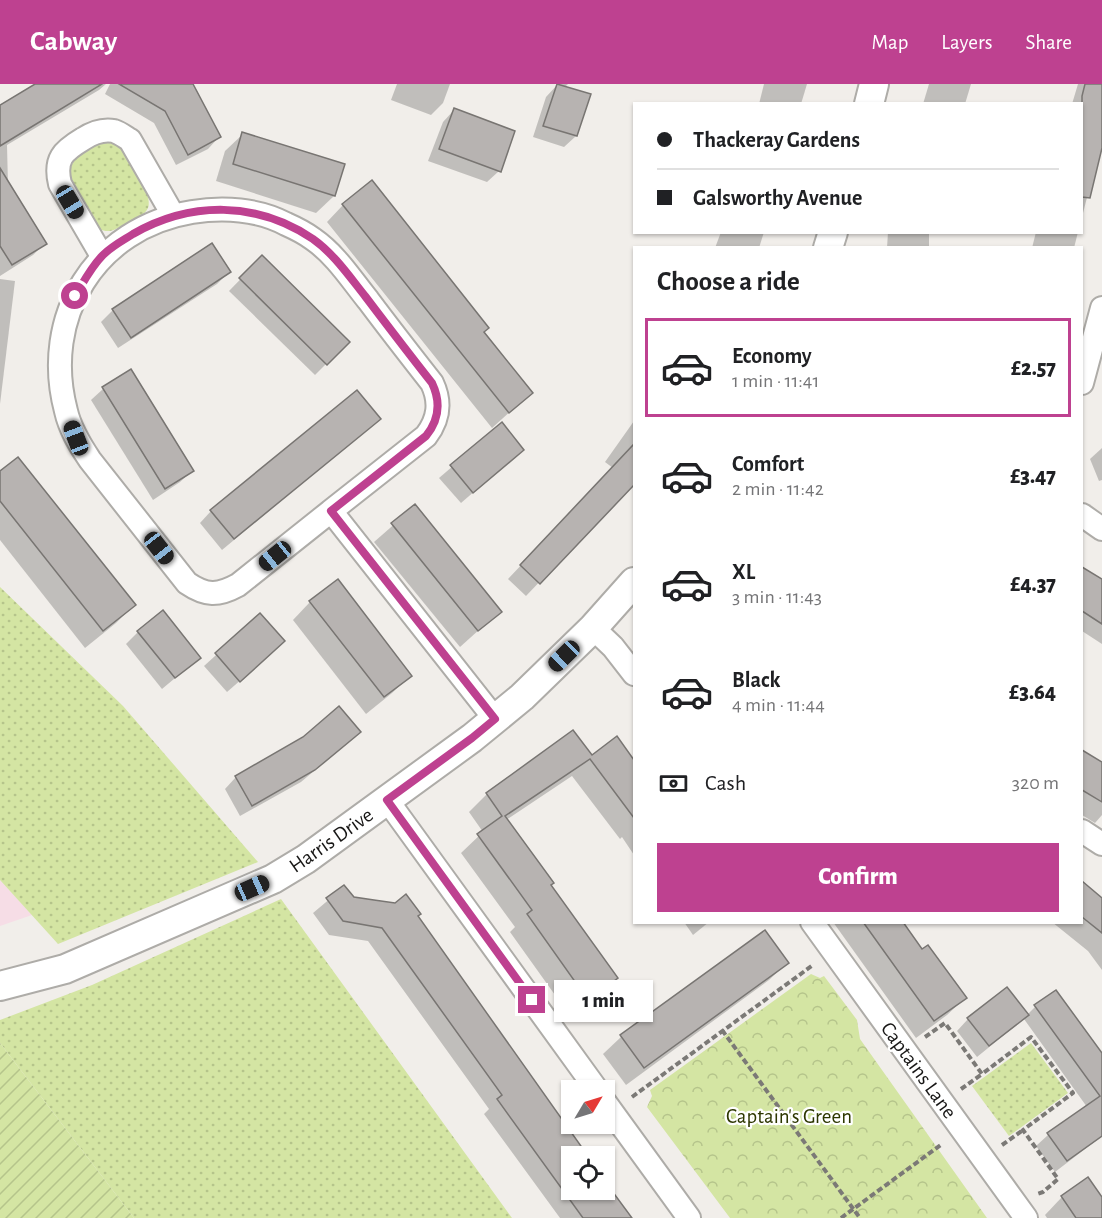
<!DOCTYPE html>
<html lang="en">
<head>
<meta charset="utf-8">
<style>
	body { margin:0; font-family:"Alegreya Sans",sans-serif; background:#f2f2f2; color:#202124; height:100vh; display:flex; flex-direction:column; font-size:22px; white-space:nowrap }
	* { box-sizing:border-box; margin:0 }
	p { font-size:20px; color:#757577 }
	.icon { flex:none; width:33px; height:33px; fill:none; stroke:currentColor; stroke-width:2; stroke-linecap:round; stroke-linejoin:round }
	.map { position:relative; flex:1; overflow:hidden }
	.drawer { position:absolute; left:633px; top:162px; width:450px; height:678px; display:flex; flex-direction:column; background:#fff; border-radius:0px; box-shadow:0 2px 4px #0004 }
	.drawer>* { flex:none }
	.guide { position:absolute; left:633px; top:18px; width:450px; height:132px; border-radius:0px; box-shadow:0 2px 4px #0004; display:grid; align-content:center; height:132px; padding:0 24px; background:#fff }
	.needle { width:39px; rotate:52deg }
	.fabs { position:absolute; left:561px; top:996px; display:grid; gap:12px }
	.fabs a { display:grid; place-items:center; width:54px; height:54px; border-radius:0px; background:#fff; box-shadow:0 2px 4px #0004; font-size:30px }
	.end { position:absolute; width:27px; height:27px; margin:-14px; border:8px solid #be4190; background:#fff; box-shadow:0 0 0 3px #fff }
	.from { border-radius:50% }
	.bubble { position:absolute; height:42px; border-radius:0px; background:#fff; box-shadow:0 2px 4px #0004; font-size:20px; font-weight:800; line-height:42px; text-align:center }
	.car { position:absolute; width:18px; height:36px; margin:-18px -9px; border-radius:8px; box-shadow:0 0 4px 2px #0007; background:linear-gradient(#222 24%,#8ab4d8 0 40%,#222 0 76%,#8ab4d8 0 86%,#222 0) }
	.guide b { display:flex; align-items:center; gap:21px; height:57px; font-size:22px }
	.guide b+b { border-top:2px solid #e0e0e0 }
	.guide i { width:15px; height:15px; background:#202124 }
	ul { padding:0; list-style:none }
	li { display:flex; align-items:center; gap:18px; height:99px; margin:0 12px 9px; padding:0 12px; border:3px solid transparent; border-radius:0px }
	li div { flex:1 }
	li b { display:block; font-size:22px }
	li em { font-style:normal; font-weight:800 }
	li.active { border-color:#be4190 }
	li>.icon { width:54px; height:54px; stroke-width:1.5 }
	h2 { padding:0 24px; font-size:27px; line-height:72px }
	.pay { display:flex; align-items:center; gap:15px; height:66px; padding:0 24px; font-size:22px }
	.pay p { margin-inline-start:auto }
	.button { display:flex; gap:12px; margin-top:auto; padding:12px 24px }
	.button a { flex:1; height:69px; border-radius:0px; background:#be4190; color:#fff; font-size:24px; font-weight:800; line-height:69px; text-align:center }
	header { display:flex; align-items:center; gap:36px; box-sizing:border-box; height:84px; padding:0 30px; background:#be4190; color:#fff }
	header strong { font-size:28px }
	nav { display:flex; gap:33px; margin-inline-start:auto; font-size:21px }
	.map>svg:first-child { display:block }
	.education { fill:#f6dde6 }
	.grass { fill:url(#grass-dots) }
	.forest { fill:url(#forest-crowns) }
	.garden { fill:url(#garden-furrows) }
	.shadow { fill:#0003 }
	.building { fill:#b7b3b1; stroke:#787572; stroke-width:1.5 }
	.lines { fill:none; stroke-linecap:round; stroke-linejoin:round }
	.minor-casing { stroke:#aeaca8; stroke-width:26 }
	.tertiary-casing { stroke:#aeaca8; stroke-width:32 }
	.path { stroke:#7b7976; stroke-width:4; stroke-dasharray:6 3; stroke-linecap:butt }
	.minor { stroke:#fff; stroke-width:22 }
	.tertiary { stroke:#fff; stroke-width:28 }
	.route { stroke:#be4190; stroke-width:8 }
	.labels { text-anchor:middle; stroke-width:4.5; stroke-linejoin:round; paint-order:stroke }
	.street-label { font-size:21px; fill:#171615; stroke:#fff }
	.park-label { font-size:21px; fill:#2d3700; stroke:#fff }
</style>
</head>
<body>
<header>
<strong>Cabway</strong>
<nav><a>Map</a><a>Layers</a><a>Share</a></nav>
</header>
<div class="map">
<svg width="1102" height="1134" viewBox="0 0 1102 1134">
	<defs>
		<pattern id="grass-dots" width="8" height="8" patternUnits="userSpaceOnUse" patternTransform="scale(1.5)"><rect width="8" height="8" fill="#d4e5a3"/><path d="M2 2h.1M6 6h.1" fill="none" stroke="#b5c48b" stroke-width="1.8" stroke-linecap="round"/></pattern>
		<pattern id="forest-crowns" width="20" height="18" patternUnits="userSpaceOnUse" patternTransform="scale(1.5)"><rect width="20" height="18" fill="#d4e5a3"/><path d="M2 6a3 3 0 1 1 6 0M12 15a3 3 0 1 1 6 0" fill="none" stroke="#b5c48b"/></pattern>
		<pattern id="garden-furrows" width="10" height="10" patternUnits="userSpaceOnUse" patternTransform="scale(1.5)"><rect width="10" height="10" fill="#d4e5a3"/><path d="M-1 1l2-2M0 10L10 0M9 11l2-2" fill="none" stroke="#b5c48b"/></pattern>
	</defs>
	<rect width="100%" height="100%" fill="#f1eeea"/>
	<polygon class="education" points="0,796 32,831 0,842"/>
	<g class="grass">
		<path d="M 101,59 C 105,59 111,58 115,60 C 127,66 154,111 148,124 C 144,133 133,136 125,140 C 116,145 110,150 99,145 C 85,122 51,88 84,68 C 89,64 95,61 101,59 Z"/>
		<polygon points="0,503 123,622 258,778 58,860 0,796"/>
		<polygon points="281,815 512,1134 134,1134 0,959 0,936 92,901"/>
		<polygon points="1031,959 1068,1009 1009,1052 972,1002"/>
	</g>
	<polygon class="forest" points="811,890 820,894 824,892 857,936 860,955 987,1134 730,1134 647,1023 652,1012 650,1006"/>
	<polygon class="garden" points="0,959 134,1134 0,1134"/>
	<g class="shadow">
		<polygon points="38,0 106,0 99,6 7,61 8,101 45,159 33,171 0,192 0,23"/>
		<polygon points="110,0 190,0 219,53 208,65 176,81 154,39 105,10"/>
		<polygon points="397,0 450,0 443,19 431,31 391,16"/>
		<polygon points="558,0 568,0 565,3 576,52 564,63 533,53 546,13"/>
		<polygon points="764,0 807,0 801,20 759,20"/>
		<polygon points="929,0 971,0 965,20 923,20"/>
		<polygon points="1078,0 1102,0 1102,55 1082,133 1082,20 1072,20"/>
		<polygon points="454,26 499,87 487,98 428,77 443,38"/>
		<polygon points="243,50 334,112 316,129 216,97 225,67"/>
		<polygon points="372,99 482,248 531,309 492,344 327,138 343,121"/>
		<polygon points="721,148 764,148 759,164 715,164"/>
		<polygon points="888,148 929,148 929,164 887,164"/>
		<polygon points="1036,148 1078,148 1074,164 1032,164"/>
		<polygon points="212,161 229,188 217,200 118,264 101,238 113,226"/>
		<polygon points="262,173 348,258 315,291 229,207"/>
		<polygon points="0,195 15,197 0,320"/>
		<polygon points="131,287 192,387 180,398 153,416 91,316 103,305"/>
		<polygon points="379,335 222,466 200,439 211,427"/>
		<polygon points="634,337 634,389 631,394 634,399 526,512 508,495 613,384 605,378"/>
		<polygon points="502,340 522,366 461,419 439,394"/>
		<polygon points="1102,364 1102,396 1099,397 1090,375"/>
		<polygon points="0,389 134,521 116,539 85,564 0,456"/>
		<polygon points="414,423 500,527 460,563 374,458"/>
		<polygon points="1082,484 1102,497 1102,560 1082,547"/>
		<polygon points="310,518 410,592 392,609 366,630 293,536"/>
		<polygon points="260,531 272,569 227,608 204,582"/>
		<polygon points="138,548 199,574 162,605 126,560"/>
		<polygon points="573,648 591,673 617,654 634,678 634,771 622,753 620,755 572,692 506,736 550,801 616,894 599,912 570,932 510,848 515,843 461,769 483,748 469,728 487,710"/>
		<polygon points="347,659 301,698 240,732 225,705 236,693"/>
		<polygon points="1082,668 1102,679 1102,731 1095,739 1082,731"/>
		<polygon points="1082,799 1102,815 1102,886 1088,867 1052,838 1082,838"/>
		<polygon points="344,803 353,814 516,976 586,1072 572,1072 572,1106 604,1106 630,1134 560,1134 484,1030 489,1025 368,857 329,851 313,829"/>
		<polygon points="684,838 709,838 693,851"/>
		<polygon points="833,838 901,838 922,868 965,914 947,931 916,954"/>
		<polygon points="764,848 787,879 769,896 626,1001 603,970 621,953"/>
		<polygon points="1035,923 1102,972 1102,1052 1055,1088 1036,1062 1048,1051 1087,1023 1024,935 977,973 957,947 968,935 1027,931"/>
		<polygon points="1062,1113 1102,1116 1102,1134 1047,1134 1045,1131"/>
	</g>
	<g class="building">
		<polygon points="35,0 102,0 0,62 0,21"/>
		<polygon points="119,0 193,0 221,53 188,71 165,27"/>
		<polygon points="557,0 591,10 577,52 543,42"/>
		<polygon points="1085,0 1102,0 1102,64 1090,114 1082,113 1082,12"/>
		<polygon points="454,24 515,47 501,88 439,65"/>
		<polygon points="242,48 345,80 335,112 233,80"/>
		<polygon points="0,84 47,160 12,181 0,162"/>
		<polygon points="372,96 489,244 484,248 533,309 509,329 342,120"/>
		<polygon points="212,159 231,188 131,254 112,225"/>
		<polygon points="262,171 350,258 327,281 239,194"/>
		<polygon points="131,285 194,387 165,405 102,303"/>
		<polygon points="357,306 381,335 234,455 210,426"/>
		<polygon points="502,338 524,366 473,409 450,381"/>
		<polygon points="634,360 634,401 540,500 520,481"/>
		<polygon points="18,373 136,521 103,547 0,417 0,387"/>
		<polygon points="415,420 502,528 478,547 391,439"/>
		<polygon points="1082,483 1102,495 1102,540 1082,527"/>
		<polygon points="338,495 412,592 384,613 309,517"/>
		<polygon points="163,526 201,574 175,594 137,547"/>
		<polygon points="260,529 285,557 240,598 215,569"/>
		<polygon points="339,622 361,648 315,686 252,722 235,692 303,653"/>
		<polygon points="573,646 592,671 617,652 634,676 634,734 590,675 505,732 554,799 551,801 618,894 588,916 527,830 532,826 477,750 502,732 486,709"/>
		<polygon points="1082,666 1102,678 1102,718 1082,706"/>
		<polygon points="1082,797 1102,814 1102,849 1082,833"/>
		<polygon points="344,801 354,813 374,816 395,819 406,810 421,830 418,832 588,1072 572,1072 572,1106 604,1106 604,1096 632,1134 583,1134 497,1015 502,1011 382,844 343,837 326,814"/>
		<polygon points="863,838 903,838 922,865 928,861 967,914 934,937"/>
		<polygon points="765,846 789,879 644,984 620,951"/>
		<polygon points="1007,903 1029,931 989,962 967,934"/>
		<polygon points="1056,906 1102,969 1102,1052 1067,1077 1047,1049 1100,1012 1034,921"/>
		<polygon points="1088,1093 1102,1113 1102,1134 1076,1134 1061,1112"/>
	</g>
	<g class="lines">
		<defs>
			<g id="minor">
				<path d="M 102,172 L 60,100 C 54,75 63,67 83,55 C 92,49 103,45 114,47 C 120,49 125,53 130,56 L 173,131"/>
				<polyline points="1082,299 1102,224"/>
				<path d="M 331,427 L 238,501 C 218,512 206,512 187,499 L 90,376 C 80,361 70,345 66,327 C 41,233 95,144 192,128 C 223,123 258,125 286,140 C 295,144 305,149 313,155 C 336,171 351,195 368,216 C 389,244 410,271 432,299 C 441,318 439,335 426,352 L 331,427 L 495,635"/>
				<polyline points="1082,431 1102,445"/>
				<polyline points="593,544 613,563 634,590"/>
				<polyline points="387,716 597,1006"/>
				<polyline points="1082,747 1102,760"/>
				<polyline points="812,838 1026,1134"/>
				<polyline points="604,1017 689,1134"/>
			</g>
			<g id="tertiary">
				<polyline points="869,20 874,0"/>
				<polyline points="828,164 833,148"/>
				<polyline points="0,902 65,885 273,795 306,775 472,654 522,613 593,544 634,498"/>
			</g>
		</defs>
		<use href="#minor" class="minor-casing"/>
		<use href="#tertiary" class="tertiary-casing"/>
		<g class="path">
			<polyline points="722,946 860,1134"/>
			<polyline points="925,953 945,939 982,990 1031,953 1073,1009 1023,1046 1058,1095 1043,1108 1037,1110"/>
			<polyline points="961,1005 982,990"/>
			<polyline points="632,1013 813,881"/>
			<polyline points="1002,1061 1023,1046"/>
			<polyline points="841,1134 942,1060"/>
		</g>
		<use href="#minor" class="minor"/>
		<use href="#tertiary" class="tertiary"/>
	</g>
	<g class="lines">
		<path class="route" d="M 75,212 C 83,199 91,183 103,171 C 112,162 122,157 133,150 C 191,117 257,117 313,155 C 334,170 349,192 365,212 C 387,241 409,270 432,299 C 441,318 439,336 426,352 L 331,427 L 495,635 L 472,654 L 387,716 L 532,916"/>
	</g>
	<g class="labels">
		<g class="street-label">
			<text transform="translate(331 756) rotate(-35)" y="7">Harris Drive</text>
			<text transform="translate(919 986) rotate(54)" y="7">Captains Lane</text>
		</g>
		<g class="park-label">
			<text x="789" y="1039">Captain's Green</text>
		</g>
	</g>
</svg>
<div class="fabs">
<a><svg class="needle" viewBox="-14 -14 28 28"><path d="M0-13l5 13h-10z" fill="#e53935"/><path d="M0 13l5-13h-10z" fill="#757577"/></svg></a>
<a><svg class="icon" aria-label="locate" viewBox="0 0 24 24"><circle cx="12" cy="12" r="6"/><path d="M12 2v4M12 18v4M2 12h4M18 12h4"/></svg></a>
</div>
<i class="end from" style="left:75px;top:212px"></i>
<i class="end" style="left:532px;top:916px"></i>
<div class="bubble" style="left:554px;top:896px;width:99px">1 min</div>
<i class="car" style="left:70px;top:118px;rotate:149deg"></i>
<i class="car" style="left:76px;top:354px;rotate:339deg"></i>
<i class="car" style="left:159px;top:464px;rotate:142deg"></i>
<i class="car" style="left:275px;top:472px;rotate:231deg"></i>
<i class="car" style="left:564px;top:572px;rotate:226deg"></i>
<i class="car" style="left:252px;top:804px;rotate:66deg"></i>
<div class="guide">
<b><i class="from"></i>Thackeray Gardens</b>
<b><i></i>Galsworthy Avenue</b>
</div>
<section class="drawer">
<h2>Choose a ride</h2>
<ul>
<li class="active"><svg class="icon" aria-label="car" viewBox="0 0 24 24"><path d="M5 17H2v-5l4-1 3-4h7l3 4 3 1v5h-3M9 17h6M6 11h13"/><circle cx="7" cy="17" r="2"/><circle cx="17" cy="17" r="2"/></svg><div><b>Economy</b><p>1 min · 11:41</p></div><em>£2.57</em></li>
<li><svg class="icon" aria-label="car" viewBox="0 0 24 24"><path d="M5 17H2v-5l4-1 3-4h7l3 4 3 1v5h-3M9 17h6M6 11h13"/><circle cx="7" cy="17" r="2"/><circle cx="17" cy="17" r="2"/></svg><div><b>Comfort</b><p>2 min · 11:42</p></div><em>£3.47</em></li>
<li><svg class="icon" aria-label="car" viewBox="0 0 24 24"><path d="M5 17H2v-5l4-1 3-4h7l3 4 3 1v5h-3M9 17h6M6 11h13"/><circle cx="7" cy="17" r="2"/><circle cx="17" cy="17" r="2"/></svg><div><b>XL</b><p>3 min · 11:43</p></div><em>£4.37</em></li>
<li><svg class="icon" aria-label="car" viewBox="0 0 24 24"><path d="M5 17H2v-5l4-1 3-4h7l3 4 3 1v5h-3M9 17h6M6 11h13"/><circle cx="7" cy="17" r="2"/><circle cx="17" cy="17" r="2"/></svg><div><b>Black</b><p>4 min · 11:44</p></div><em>£3.64</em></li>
</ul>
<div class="pay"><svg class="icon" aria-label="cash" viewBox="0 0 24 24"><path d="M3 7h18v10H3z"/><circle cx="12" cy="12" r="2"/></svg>Cash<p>320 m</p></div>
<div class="button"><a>Confirm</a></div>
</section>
</div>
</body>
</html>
